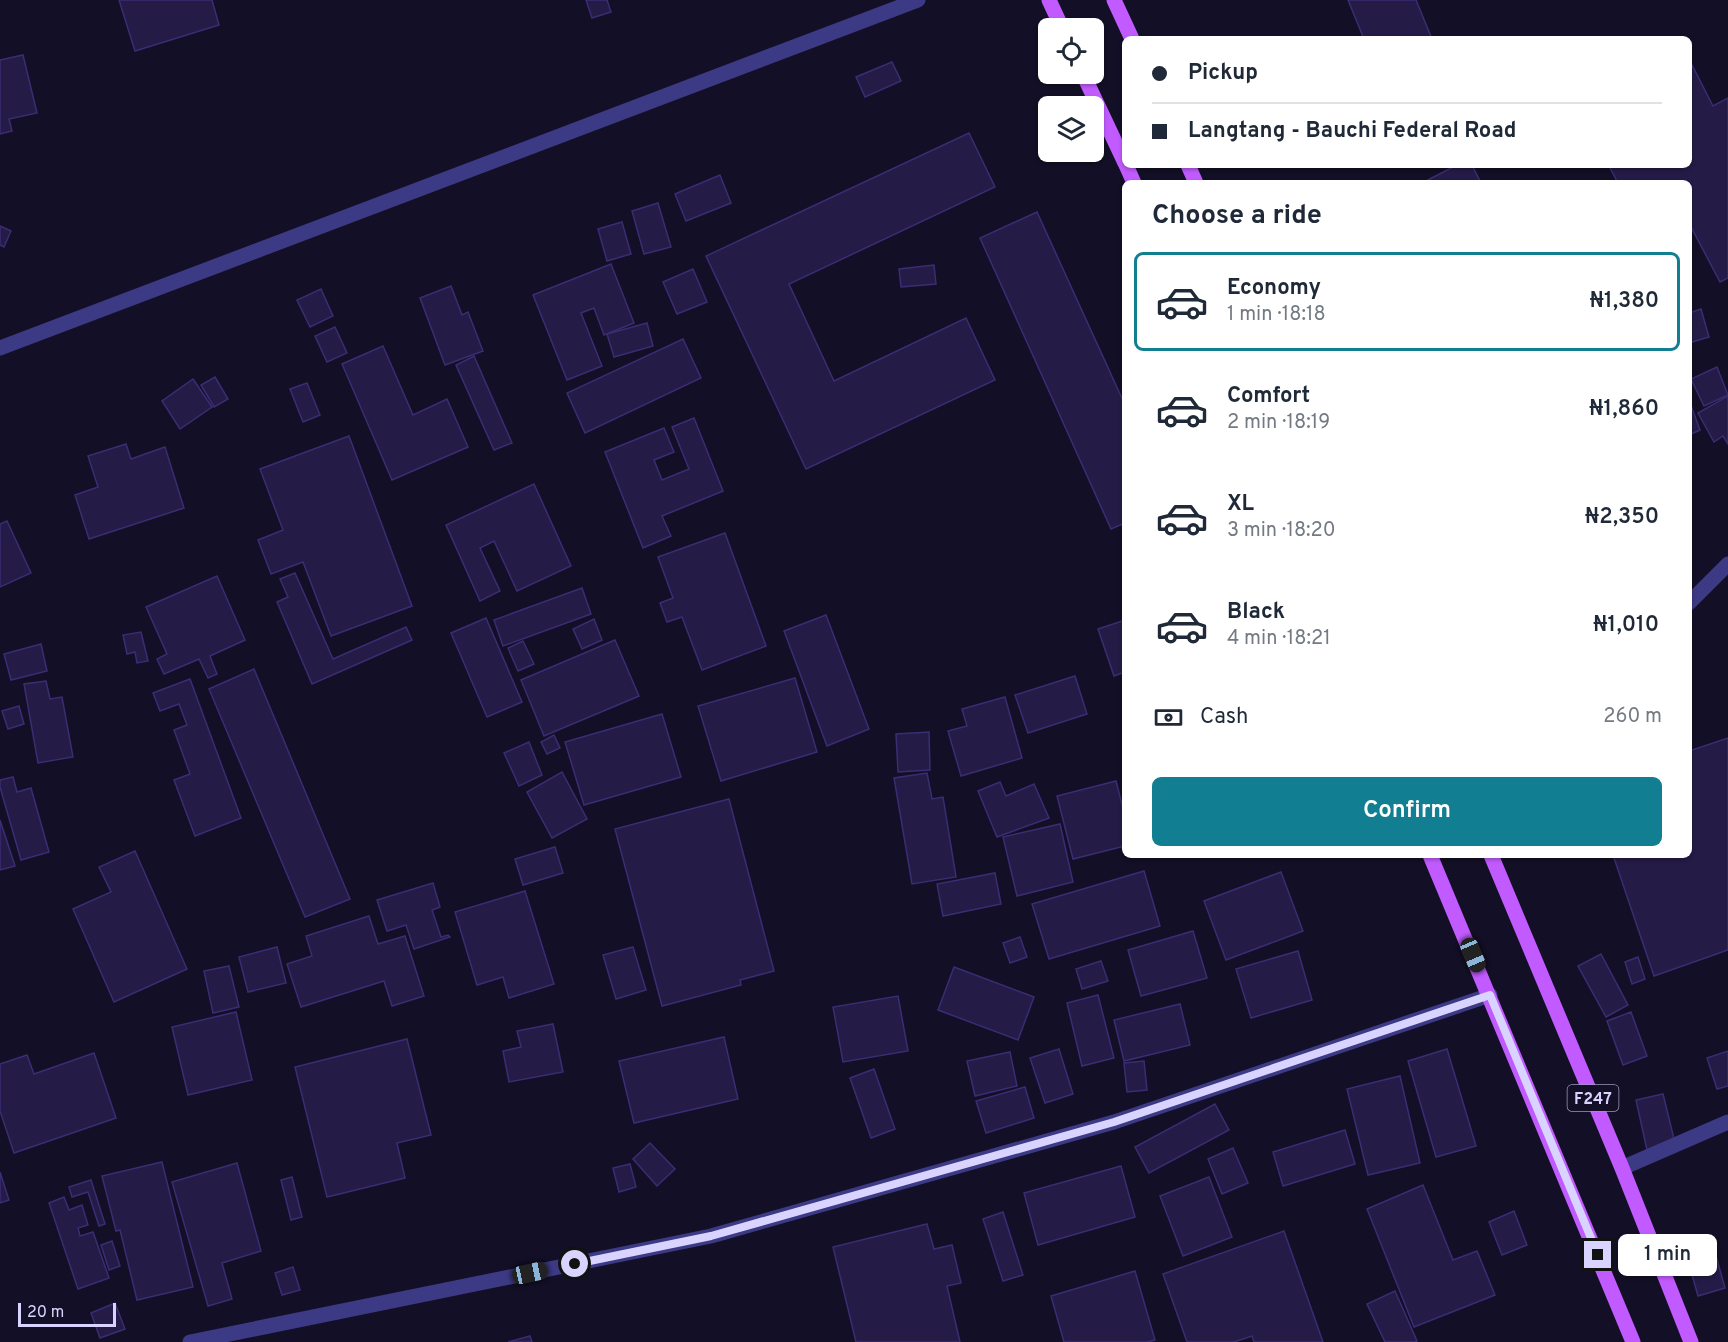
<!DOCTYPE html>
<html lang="en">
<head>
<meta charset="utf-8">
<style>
	body { margin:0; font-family:Overpass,sans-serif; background:#f2f2f3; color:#1f2937; height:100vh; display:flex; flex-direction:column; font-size:22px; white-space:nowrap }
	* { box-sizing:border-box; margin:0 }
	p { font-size:20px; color:#747a83 }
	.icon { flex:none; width:33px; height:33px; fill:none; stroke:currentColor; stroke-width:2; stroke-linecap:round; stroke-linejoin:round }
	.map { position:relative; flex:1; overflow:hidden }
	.side { position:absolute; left:1122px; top:180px; width:570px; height:678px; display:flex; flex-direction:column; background:#fff; border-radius:9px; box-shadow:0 2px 4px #0004 }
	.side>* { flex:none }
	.top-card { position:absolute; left:1122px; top:36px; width:570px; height:132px; border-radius:9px; box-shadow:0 2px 4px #0004; display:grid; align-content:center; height:132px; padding:0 30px; background:#fff }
	.fabs { position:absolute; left:1038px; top:18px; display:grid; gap:12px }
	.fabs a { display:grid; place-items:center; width:66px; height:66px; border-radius:9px; background:#fff; box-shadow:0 2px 4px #0004; font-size:30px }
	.scale { position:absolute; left:18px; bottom:15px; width:98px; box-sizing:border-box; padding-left:6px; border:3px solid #d9d4ff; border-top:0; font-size:16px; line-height:21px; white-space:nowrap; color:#d9d4ff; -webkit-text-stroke:4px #130f26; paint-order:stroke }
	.end { position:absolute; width:27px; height:27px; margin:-14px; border:8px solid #d9d4ff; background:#111; box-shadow:0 0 0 3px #111 }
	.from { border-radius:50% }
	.bubble { position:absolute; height:42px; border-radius:9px; background:#fff; box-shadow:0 2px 4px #0004; font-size:20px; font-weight:600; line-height:42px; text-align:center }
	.car { position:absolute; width:18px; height:36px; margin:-18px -9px; border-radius:8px; box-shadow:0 0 4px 2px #0007; background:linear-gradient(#222 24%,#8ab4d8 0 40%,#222 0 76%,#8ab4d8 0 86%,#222 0) }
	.top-card b { display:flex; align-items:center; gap:21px; height:57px; font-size:22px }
	.top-card b+b { border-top:2px solid #e0e1e3 }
	.top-card i { width:15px; height:15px; background:#1f2937 }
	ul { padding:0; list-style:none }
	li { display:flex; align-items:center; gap:18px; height:99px; margin:0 12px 9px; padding:0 18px; border:3px solid transparent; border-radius:9px }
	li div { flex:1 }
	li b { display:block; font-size:22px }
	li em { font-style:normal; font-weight:600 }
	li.on { border-color:#117e91 }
	li>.icon { width:54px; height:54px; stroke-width:1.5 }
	h2 { padding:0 30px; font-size:27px; line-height:72px }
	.pay { display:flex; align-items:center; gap:15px; height:66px; padding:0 30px; font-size:22px }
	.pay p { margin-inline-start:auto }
	.button { display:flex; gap:12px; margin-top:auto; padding:12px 30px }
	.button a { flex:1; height:69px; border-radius:9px; background:#117e91; color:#fff; font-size:24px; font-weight:600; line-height:69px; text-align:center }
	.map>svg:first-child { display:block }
	.building { fill:#241b47; stroke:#3b2d73; stroke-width:1.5 }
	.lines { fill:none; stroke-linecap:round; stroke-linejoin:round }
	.minor { stroke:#3d3a85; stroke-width:15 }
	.major { stroke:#c25bff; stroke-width:15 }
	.route { stroke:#d9d4ff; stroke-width:8 }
	.labels { text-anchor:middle; stroke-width:5; stroke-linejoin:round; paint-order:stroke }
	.shield { fill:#130f26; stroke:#9e99be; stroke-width:1.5 }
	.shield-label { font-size:16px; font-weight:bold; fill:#d9d4ff }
</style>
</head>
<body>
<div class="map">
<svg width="1728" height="1342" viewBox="0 0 1728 1342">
	<rect width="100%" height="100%" fill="#130f26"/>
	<g class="building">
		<polygon points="119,0 212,0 219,25 135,51"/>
		<polygon points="586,0 607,0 611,12 592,18"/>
		<polygon points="1348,0 1416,0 1432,39 1364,39"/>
		<polygon points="23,55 37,113 9,119 12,131 0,134 0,60"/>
		<polygon points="1689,59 1713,106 1728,98 1728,278 1720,282 1689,223 1689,183 1618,183 1609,166 1689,165"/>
		<polygon points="892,62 901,81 865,97 856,77"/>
		<polygon points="969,133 995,187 789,284 834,381 966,318 995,380 806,469 706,256"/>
		<polygon points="1457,165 1472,165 1481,183 1422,183"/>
		<polygon points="720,175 731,203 686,221 675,194"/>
		<polygon points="658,203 671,247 644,254 632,211"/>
		<polygon points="1037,212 1125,405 1125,523 1111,529 980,238"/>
		<polygon points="622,222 631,254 607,261 598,229"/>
		<polygon points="0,226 11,231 4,247 0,245"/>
		<polygon points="611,264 634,323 604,335 594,308 581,313 602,366 567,380 533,295"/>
		<polygon points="934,265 936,284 901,287 899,269"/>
		<polygon points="693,269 707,302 677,314 663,282"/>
		<polygon points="451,286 462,315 468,312 483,351 445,365 420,298"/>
		<polygon points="321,289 333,316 310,327 297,300"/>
		<polygon points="1701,309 1709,337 1689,343 1689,313"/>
		<polygon points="647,323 653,346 614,357 607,334"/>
		<polygon points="335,327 347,353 327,362 315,336"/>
		<polygon points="683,339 701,378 585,433 567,393"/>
		<polygon points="383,346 413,415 447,399 468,447 392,480 342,364"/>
		<polygon points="474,356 512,443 494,450 456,365"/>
		<polygon points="1717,367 1728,395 1704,406 1691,379"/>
		<polygon points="215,377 228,399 214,407 201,385"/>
		<polygon points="193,379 212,407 180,429 162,401"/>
		<polygon points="307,383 320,415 303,422 290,389"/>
		<polygon points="1728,396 1728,444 1723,436 1714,442 1698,413"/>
		<polygon points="1689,400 1700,430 1689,435"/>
		<polygon points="694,418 723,491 662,516 671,536 643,548 605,452 664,428 674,452 654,460 662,480 689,469 672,427"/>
		<polygon points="349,436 412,606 331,636 303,562 271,574 258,540 283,530 260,469"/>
		<polygon points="126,444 131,459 165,447 184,508 89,539 75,495 98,487 88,456"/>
		<polygon points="534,484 571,566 517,591 494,541 480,548 500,591 480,601 446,525"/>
		<polygon points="7,521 31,573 0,587 0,524"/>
		<polygon points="725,533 766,646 702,670 682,617 667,622 660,603 673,598 658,557"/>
		<polygon points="295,573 333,659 406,627 412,640 312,684 277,602 288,597 280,579"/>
		<polygon points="217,576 245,640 210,656 217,674 208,678 199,659 164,674 157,659 167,654 146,607"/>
		<polygon points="582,588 591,614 503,646 494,620"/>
		<polygon points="826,615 869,729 827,746 784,631"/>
		<polygon points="486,618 522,702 487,717 451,633"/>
		<polygon points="594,619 602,640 582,649 573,629"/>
		<polygon points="1125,620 1125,672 1114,676 1098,629"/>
		<polygon points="141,632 148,661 137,663 135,652 127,654 123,635"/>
		<polygon points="615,640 639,696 544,736 521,680"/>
		<polygon points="523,641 534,664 518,671 508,648"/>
		<polygon points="41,644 47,671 11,680 4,654"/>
		<polygon points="254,669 350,899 305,917 209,689"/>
		<polygon points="1075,676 1087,714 1028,733 1015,695"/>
		<polygon points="795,678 817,752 721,781 698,706"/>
		<polygon points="190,679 241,818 195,836 174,780 190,774 174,730 187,725 179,704 160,711 153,693"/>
		<polygon points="46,681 50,699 62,697 73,757 38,763 24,684"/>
		<polygon points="1005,697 1022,758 961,776 948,731 967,726 962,709"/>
		<polygon points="19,706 24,724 8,729 2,711"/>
		<polygon points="662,714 681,777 584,805 565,742"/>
		<polygon points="929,732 930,770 898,772 896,734"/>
		<polygon points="554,735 560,748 547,754 541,742"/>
		<polygon points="1728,738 1728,950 1654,976 1613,855 1689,855 1689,751"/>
		<polygon points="529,742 542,775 519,786 504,753"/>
		<polygon points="562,772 587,819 552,838 527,792"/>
		<polygon points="927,773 932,799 943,797 956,877 912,884 894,778"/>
		<polygon points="13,777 17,792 31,788 49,852 21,860 0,787 0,780"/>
		<polygon points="1116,781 1125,816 1125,846 1073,859 1057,796"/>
		<polygon points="1000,782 1006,796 1034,784 1049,818 997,837 978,791"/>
		<polygon points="729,799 774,971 740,980 741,985 662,1006 615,829"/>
		<polygon points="0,820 15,866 0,870"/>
		<polygon points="1060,824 1073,882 1017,896 1003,837"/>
		<polygon points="555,847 563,873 523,885 515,859"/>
		<polygon points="135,851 187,969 114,1002 73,909 111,892 99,867"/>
		<polygon points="1144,871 1160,926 1049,959 1032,904"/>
		<polygon points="1281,872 1303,931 1226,960 1204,901"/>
		<polygon points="995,873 1001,904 943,916 937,884"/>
		<polygon points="433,883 440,907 432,910 441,937 448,935 450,937 414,949 406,925 387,931 377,900"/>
		<polygon points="525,891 554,984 509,998 503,977 477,985 455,912"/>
		<polygon points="369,916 378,944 405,936 424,996 392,1006 384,981 301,1007 287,964 312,956 306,936"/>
		<polygon points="1193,931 1207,978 1141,996 1128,950"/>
		<polygon points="1020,937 1027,957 1010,963 1003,943"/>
		<polygon points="277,947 286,983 248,992 239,957"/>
		<polygon points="633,947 646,990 616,999 603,955"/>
		<polygon points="1298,951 1312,1000 1251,1018 1236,969"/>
		<polygon points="1601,954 1628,1005 1606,1017 1578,966"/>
		<polygon points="1638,957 1645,979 1632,984 1625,962"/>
		<polygon points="1101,961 1108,981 1082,989 1076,969"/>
		<polygon points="229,966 239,1007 213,1013 204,971"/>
		<polygon points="954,967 1034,997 1018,1040 938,1010"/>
		<polygon points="1098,995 1114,1058 1082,1066 1067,1003"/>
		<polygon points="898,996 908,1051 843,1062 833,1007"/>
		<polygon points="1180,1004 1190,1045 1124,1061 1114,1020"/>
		<polygon points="236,1012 252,1080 188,1095 172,1027"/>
		<polygon points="1631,1012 1647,1056 1623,1065 1607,1021"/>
		<polygon points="553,1024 563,1072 509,1082 503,1051 521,1047 517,1031"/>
		<polygon points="724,1037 738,1099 634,1123 619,1061"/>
		<polygon points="407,1039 431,1135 397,1143 405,1178 327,1197 295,1067"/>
		<polygon points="1059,1049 1073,1094 1045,1103 1030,1058"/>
		<polygon points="1447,1049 1476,1146 1436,1157 1408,1061"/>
		<polygon points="1728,1051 1728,1086 1717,1089 1707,1058"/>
		<polygon points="1010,1052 1017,1086 975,1096 967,1061"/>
		<polygon points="94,1053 116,1118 14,1153 0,1111 0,1064 27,1055 34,1074"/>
		<polygon points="1144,1061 1147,1090 1127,1092 1124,1063"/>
		<polygon points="874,1069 895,1129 871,1138 850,1078"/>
		<polygon points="1400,1076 1420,1163 1368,1175 1347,1089"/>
		<polygon points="1025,1087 1034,1118 986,1133 976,1101"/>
		<polygon points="1663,1094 1675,1143 1647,1150 1636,1100"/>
		<polygon points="1215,1104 1229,1130 1149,1173 1135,1147"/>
		<polygon points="1345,1130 1355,1164 1283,1186 1273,1152"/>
		<polygon points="650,1143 675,1169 657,1186 633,1159"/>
		<polygon points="1233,1148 1248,1183 1222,1194 1208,1159"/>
		<polygon points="162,1162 193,1287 137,1300 120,1230 116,1231 102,1176"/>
		<polygon points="237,1163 261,1251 222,1263 232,1299 208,1306 172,1182"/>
		<polygon points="630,1164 636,1187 619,1192 613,1168"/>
		<polygon points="1121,1166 1135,1217 1038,1245 1024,1193"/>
		<polygon points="0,1172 9,1200 0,1203"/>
		<polygon points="292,1177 302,1217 291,1220 281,1180"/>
		<polygon points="1209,1177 1232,1237 1183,1256 1160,1196"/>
		<polygon points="91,1180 105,1224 99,1226 88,1192 72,1197 69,1187"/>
		<polygon points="1423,1185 1453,1260 1477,1251 1495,1295 1414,1327 1367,1209"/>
		<polygon points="64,1197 69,1210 82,1205 88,1225 78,1228 80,1236 93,1232 109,1278 78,1289 49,1203"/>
		<polygon points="1514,1211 1527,1245 1502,1255 1489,1222"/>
		<polygon points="1003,1212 1023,1275 1003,1281 983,1219"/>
		<polygon points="927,1224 934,1249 952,1245 961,1283 947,1286 960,1342 856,1342 833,1247"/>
		<polygon points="1284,1231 1323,1342 1254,1342 1252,1336 1234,1342 1187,1342 1163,1274"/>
		<polygon points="112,1241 120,1266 109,1270 101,1245"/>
		<polygon points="1716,1256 1725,1288 1698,1296 1689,1264"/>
		<polygon points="293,1267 300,1290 282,1295 275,1273"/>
		<polygon points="1135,1271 1155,1340 1147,1342 1064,1342 1051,1296"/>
		<polygon points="1395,1291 1417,1341 1415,1342 1385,1342 1367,1304"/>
		<polygon points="115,1303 125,1329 100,1338 91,1313"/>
		<polygon points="530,1336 532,1342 508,1342"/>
	</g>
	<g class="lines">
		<g class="minor">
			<polyline points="0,348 918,0"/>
			<polyline points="1689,603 1728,564"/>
			<polyline points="1622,1168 1728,1122"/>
			<polyline points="190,1342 711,1236 1114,1122 1490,995"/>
		</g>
		<g class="major">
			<polyline points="1049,0 1062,28"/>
			<polyline points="1114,0 1132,39"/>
			<polyline points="1083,74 1125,163"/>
			<polyline points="1126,165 1134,183"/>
			<polyline points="1188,165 1196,183"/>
			<polyline points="1430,855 1633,1342"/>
			<polyline points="1491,855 1622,1168 1691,1342"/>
		</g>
	</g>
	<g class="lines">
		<polyline class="route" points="575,1264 711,1236 1114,1122 1490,995 1598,1255"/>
	</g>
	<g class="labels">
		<rect class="shield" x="1567.5" y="1085" width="51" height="26" rx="4.5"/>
		<g class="shield-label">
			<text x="1593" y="1104">F247</text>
		</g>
	</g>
</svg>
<div class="fabs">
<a><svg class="icon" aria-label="locate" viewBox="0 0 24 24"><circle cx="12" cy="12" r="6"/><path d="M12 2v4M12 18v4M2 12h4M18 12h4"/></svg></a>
<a><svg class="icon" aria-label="layers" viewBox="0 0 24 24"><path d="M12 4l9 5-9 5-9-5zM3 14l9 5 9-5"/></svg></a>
</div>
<div class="scale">20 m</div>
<i class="end from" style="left:575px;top:1264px"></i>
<i class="end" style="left:1598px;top:1255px"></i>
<div class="bubble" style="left:1618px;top:1234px;width:99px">1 min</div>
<i class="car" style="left:1473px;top:955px;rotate:157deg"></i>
<i class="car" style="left:530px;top:1273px;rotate:78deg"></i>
<div class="top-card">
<b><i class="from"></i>Pickup</b>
<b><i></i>Langtang - Bauchi Federal Road</b>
</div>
<section class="side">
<h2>Choose a ride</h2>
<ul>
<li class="on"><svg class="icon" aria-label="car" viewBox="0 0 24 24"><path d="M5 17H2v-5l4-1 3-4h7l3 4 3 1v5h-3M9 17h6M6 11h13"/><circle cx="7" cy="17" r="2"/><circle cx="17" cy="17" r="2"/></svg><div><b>Economy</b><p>1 min · 18:18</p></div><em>₦1,380</em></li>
<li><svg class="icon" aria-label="car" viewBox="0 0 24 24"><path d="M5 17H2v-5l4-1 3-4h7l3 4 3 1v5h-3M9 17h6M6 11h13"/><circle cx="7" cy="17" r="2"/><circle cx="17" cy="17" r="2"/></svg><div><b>Comfort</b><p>2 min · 18:19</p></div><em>₦1,860</em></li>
<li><svg class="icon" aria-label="car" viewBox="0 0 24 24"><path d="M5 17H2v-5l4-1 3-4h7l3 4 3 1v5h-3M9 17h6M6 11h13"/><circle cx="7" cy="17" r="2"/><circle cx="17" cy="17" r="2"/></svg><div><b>XL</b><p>3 min · 18:20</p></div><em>₦2,350</em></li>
<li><svg class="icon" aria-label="car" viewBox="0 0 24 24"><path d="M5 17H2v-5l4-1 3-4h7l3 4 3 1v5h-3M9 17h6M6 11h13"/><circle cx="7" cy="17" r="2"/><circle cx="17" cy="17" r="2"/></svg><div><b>Black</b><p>4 min · 18:21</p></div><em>₦1,010</em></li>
</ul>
<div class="pay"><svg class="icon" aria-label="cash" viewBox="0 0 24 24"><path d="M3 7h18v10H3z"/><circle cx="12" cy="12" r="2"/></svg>Cash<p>260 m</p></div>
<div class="button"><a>Confirm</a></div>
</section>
</div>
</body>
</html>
